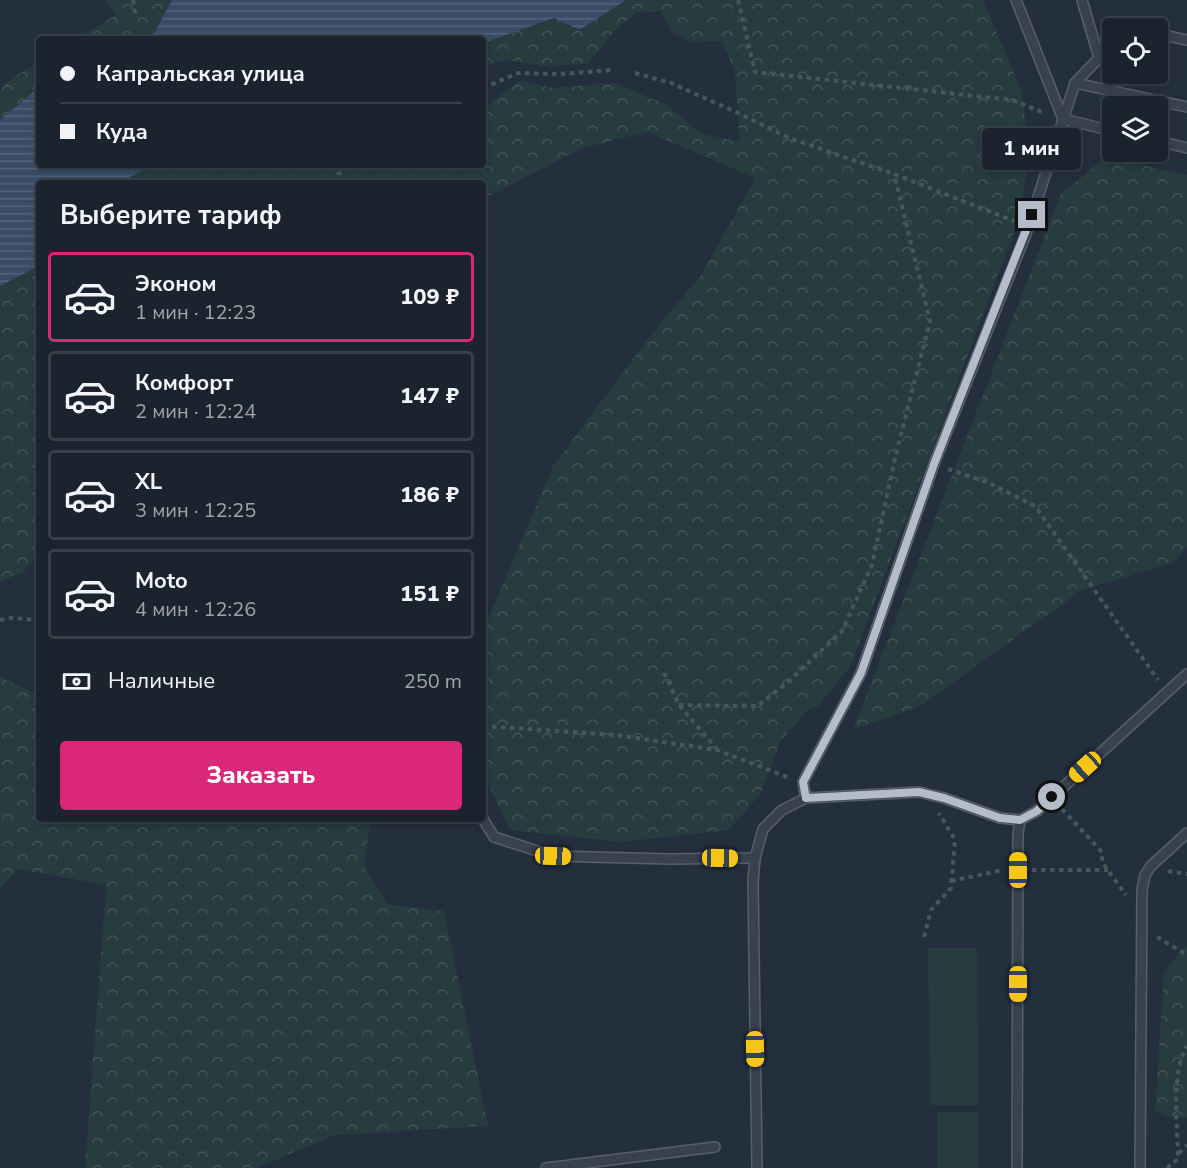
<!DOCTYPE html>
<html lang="ru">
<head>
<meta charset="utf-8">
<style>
	body { margin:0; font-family:"Nunito Sans",sans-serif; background:#282f3a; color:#f1f3f6; height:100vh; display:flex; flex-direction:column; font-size:22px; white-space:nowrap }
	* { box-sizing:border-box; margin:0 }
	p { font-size:20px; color:#a0a4aa }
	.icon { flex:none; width:33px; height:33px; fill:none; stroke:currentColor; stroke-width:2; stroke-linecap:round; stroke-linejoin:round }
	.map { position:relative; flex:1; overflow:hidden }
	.panel { position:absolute; left:36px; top:180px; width:450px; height:642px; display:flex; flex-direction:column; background:#1b232e; border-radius:6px; box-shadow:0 3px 9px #0003,0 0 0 2px #39404a }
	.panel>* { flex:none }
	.top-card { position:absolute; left:36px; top:36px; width:450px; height:132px; border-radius:6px; box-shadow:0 3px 9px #0003,0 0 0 2px #39404a; display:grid; align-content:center; height:132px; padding:0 24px; background:#1b232e }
	.tools { position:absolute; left:1102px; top:18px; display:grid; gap:12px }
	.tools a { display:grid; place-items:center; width:66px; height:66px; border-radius:6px; background:#1b232e; box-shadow:0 3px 9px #0003,0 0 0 2px #39404a; font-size:30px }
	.end { position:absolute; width:27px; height:27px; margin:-14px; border:8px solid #b4bcc9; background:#111; box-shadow:0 0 0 3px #111 }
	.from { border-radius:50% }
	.bubble { position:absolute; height:42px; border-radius:6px; background:#1b232e; box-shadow:0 3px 9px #0003,0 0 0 2px #39404a; font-size:20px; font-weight:800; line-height:42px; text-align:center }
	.car { position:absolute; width:18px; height:36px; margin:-18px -9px; border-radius:8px; box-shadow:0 0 4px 2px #0007; background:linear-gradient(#f5c518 24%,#345 0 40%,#f5c518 0 76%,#345 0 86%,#f5c518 0) }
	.top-card b { display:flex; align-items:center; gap:21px; height:57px; font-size:22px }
	.top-card b+b { border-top:2px solid #39404a }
	.top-card i { width:15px; height:15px; background:#f1f3f6 }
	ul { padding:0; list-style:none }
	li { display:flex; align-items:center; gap:18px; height:90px; margin:0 12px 9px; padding:0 12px; border:3px solid #39404a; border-radius:6px }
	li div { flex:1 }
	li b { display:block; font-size:22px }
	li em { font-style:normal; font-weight:800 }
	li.on { border-color:#db2777 }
	li>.icon { width:54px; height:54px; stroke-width:1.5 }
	h2 { padding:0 24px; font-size:27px; line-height:72px }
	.pay { display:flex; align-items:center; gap:15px; height:66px; padding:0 24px; font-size:22px }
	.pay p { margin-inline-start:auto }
	.cta { display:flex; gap:12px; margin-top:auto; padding:12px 24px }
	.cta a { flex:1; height:69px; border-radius:6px; background:#db2777; color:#fff; font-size:24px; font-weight:800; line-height:69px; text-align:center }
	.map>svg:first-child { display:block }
	.green { fill:#263c3f }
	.forest { fill:url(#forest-crowns) }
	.water { fill:url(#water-rules) }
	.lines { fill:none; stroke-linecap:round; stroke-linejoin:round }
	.lane-casing { stroke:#565f6c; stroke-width:12 }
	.path { stroke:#44595c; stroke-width:4; stroke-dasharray:4.5 4.5; stroke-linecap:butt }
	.lane { stroke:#38414e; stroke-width:9 }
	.route { stroke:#b4bcc9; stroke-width:8 }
</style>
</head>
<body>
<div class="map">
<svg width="1187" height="1168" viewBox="0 0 1187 1168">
	<defs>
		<pattern id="forest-crowns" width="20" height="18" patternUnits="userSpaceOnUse" patternTransform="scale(1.5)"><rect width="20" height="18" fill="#263c3f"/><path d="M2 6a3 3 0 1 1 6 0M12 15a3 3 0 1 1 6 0" fill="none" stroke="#435659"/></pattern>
		<pattern id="water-rules" width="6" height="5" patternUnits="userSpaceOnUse" patternTransform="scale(1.5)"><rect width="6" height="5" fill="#394c67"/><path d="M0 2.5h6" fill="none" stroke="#53647b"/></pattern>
	</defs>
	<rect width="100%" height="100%" fill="#242f3e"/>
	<g class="green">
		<polygon points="928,948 977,948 979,1105 930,1105"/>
		<polygon points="937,1112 978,1112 979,1168 937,1168"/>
	</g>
	<g class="forest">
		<polygon points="105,0 172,0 151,39 76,39 116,15"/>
		<polygon points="626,0 983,0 1022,92 1029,158 1018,222 850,667 819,705 808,710 781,740 760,794 729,830 621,842 510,830 483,773 483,631 553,466 651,335 702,274 755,178 648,132 582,148 483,199 483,183 118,183 154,165 483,165 483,108 520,81 553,88 615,83 665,104 703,134 740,142 735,72 722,41 690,42 671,32 661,11 635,13 613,33 588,64 542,66 508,60 483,66 483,43 554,18 581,30"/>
		<polygon points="39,62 39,87 0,120 0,90 12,78"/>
		<polygon points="1106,157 1187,175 1187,547 1173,563 1082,590 922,705 853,730 1061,194"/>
		<polygon points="39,266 39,554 23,572 0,582 0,286"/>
		<polygon points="0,677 39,695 39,819 371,819 364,866 387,904 444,911 488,1126 335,1135 256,1168 85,1168 106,885 18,869 0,889"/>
		<polygon points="1187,945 1187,1118 1169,1117 1155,1111 1164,972"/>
	</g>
	<g class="water">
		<polygon points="172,0 626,0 580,30 554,18 483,43 483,39 151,39"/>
		<polygon points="39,87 39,165 154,165 118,183 39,183 39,266 0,286 0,120"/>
	</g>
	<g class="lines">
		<defs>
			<g id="lane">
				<polyline points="1016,0 1063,119 1113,131"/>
				<polyline points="1158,34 1187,40"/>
				<polyline points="1099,58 1113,52"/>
				<polyline points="1075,83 1187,107"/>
				<polyline points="1158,141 1187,148"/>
				<polyline points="806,798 803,782 861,673 934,464 1026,234 1075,83 1099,58 1082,0"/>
				<polyline points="483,819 494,837 553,856 669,859 755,858"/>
				<polyline points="1020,820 1037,811 1187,674"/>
				<polyline points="546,1168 715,1147"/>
				<polyline points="757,1168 753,882 755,858 763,829 782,810 806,798 919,792 944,798 1000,818 1020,820"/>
				<polyline points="1017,1168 1018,834 1020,820"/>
				<polyline points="1140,1168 1142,890 1145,875 1151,866 1187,833"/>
			</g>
		</defs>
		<use href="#lane" class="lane-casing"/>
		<g class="path">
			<polyline points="133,0 136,18"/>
			<polyline points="738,0 755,72 1012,100 1042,112"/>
			<polyline points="635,73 671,83 738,113 789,138 894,174 1014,221"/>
			<polyline points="483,88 518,73 560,74 613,70"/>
			<polyline points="334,183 338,174 351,165"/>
			<polyline points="948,469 989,483 1035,506 1158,680"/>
			<polyline points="0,620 12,618 39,620"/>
			<polyline points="664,673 679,705 717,749"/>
			<polyline points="679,705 758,706 789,681 842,631 872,565 896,454 930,321 894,174"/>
			<polyline points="483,726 616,735 717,750 790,778"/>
			<polyline points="1062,809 1102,852 1102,862 1126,895"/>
			<polyline points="1032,870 1108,870"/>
			<polyline points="1168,871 1187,874"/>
			<polyline points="951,881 1003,870"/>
			<polyline points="924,937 931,910 951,888 955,840 939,813"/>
			<polyline points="1157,937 1187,955"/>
			<polyline points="1179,1153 1187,1145"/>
			<path d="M 1167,1168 L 1178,1159 C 1178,1127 1170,1073 1187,1046"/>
		</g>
		<use href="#lane" class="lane"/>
	</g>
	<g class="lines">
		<polyline class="route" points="1032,215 934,464 861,673 803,782 806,798 919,792 944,798 1000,818 1020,820 1037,811 1052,797"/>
	</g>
</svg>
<div class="tools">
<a><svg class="icon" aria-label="locate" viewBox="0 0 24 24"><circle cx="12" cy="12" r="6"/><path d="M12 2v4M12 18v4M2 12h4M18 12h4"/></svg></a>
<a><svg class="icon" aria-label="layers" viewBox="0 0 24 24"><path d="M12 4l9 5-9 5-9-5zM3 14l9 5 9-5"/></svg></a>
</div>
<i class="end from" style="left:1052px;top:797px"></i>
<i class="end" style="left:1032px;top:215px"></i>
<div class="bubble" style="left:982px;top:128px;width:99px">1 мин</div>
<i class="car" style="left:1085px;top:767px;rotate:228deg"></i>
<i class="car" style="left:553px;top:856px;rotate:92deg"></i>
<i class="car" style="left:720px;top:858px;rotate:91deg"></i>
<i class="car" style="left:1018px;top:870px;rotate:0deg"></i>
<i class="car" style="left:1018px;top:984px;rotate:180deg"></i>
<i class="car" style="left:755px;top:1049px;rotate:179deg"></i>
<div class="top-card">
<b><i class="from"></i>Капральская улица</b>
<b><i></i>Куда</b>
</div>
<section class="panel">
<h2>Выберите тариф</h2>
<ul>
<li class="on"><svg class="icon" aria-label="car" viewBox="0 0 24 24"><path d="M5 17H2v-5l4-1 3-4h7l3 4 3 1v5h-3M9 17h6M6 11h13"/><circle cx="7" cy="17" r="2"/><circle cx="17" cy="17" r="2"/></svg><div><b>Эконом</b><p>1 мин · 12:23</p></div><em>109 ₽</em></li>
<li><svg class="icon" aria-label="car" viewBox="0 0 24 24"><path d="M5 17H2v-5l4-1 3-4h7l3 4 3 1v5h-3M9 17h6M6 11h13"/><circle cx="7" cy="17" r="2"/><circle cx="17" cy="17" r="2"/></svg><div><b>Комфорт</b><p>2 мин · 12:24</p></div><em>147 ₽</em></li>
<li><svg class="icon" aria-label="car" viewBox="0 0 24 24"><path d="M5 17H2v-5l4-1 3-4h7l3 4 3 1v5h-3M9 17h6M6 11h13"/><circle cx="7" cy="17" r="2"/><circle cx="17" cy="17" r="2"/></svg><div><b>XL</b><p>3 мин · 12:25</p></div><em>186 ₽</em></li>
<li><svg class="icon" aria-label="car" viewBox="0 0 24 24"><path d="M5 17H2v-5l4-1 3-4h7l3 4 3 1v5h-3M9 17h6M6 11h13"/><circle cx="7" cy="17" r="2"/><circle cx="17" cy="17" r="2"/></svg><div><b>Moto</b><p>4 мин · 12:26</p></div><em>151 ₽</em></li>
</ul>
<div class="pay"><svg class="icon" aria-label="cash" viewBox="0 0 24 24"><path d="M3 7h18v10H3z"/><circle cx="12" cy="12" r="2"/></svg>Наличные<p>250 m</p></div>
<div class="cta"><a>Заказать</a></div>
</section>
</div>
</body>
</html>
